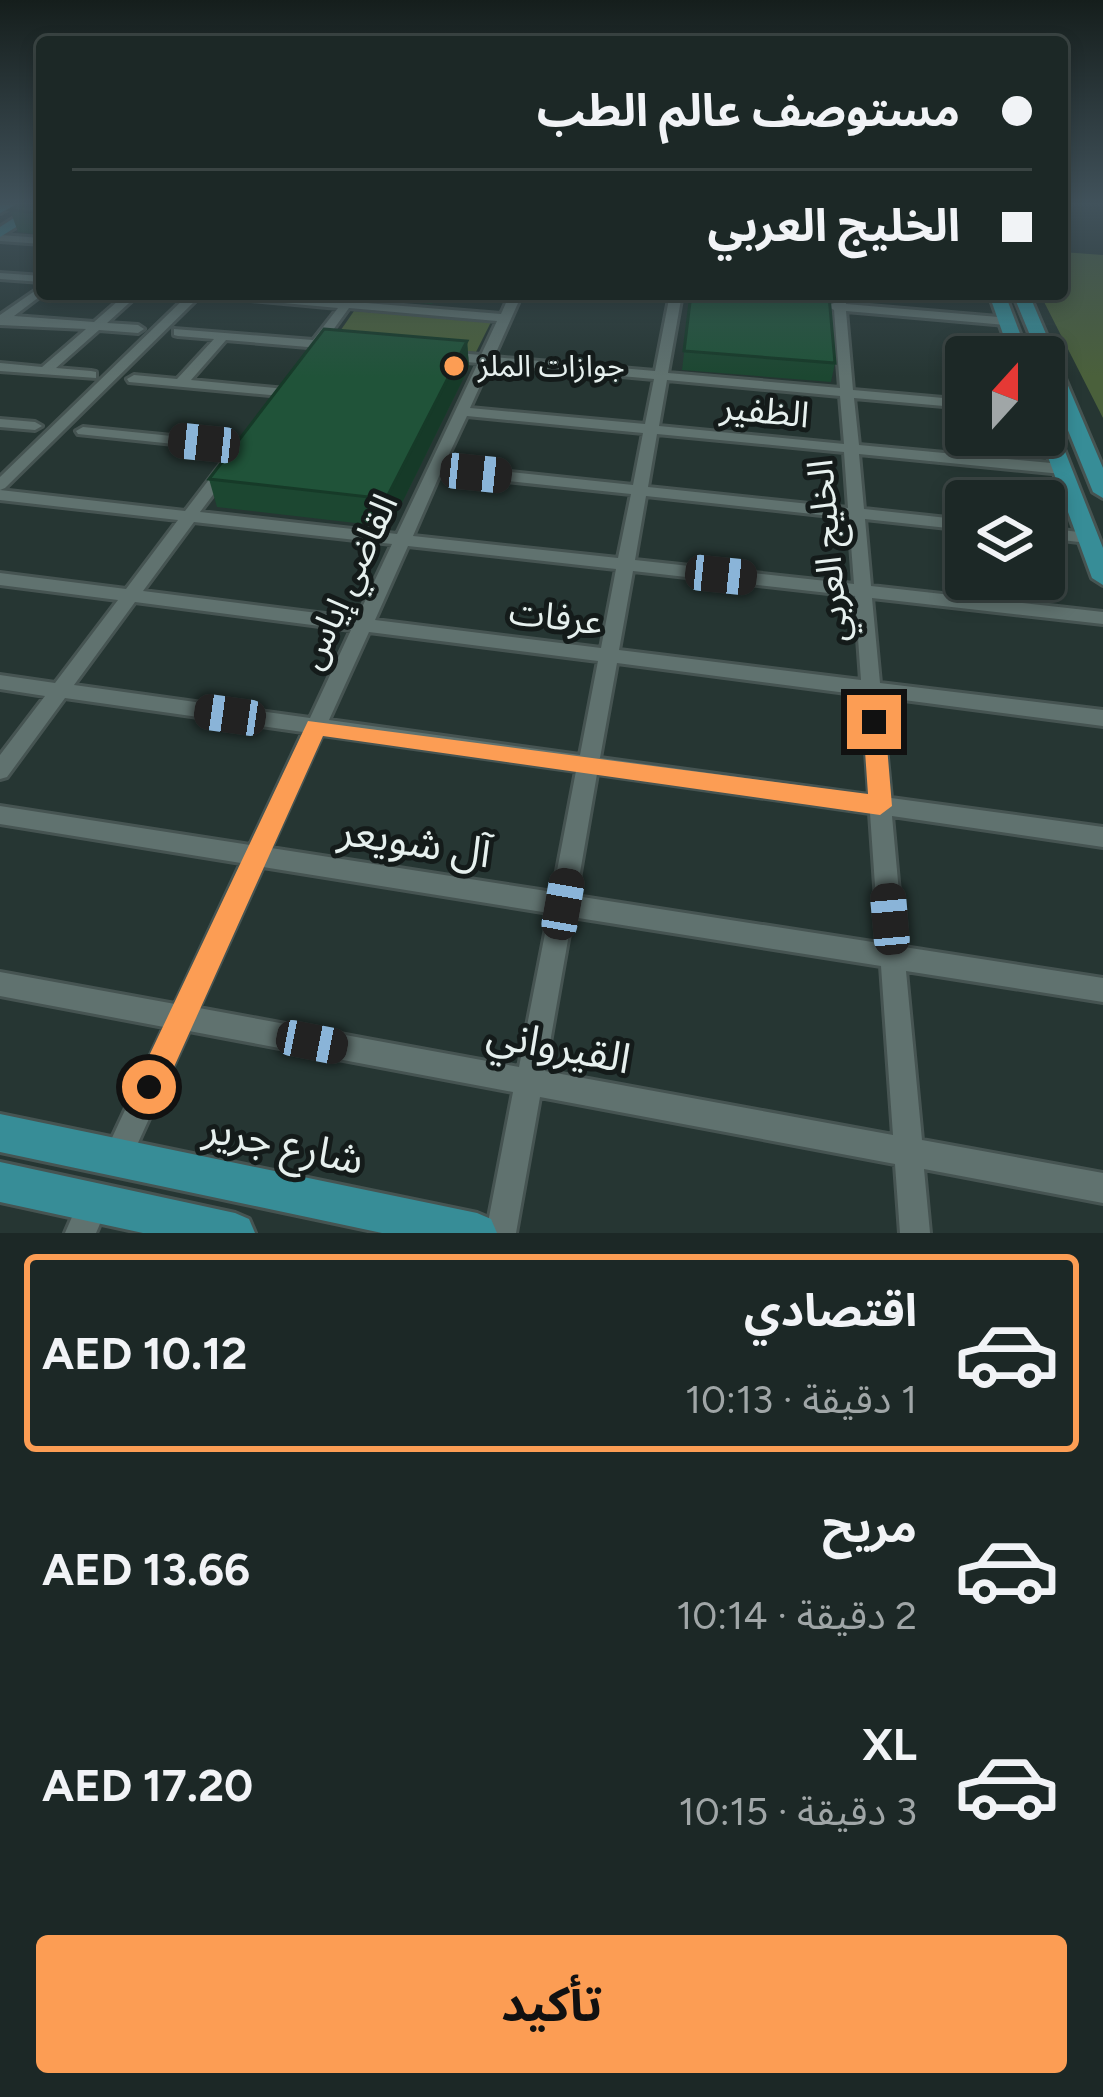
<!DOCTYPE html>
<html lang="ar">
<head>
<meta charset="utf-8">
<style>
	body { margin:0; font-family:Figtree,"Noto Sans Arabic",sans-serif; background:#25302e; color:#f1f3f6; direction:rtl; height:100vh; display:flex; flex-direction:column; font-size:45px; white-space:nowrap }
	* { box-sizing:border-box; margin:0 }
	p { font-size:39px; color:#a0a6a7 }
	.icon { flex:none; width:66px; height:66px; fill:none; stroke:currentColor; stroke-width:2; stroke-linecap:round; stroke-linejoin:round }
	.map { position:relative; height:1233px; overflow:hidden; direction:ltr }
	.panel { display:flex; flex-direction:column; background:#1c2826; flex:1 }
	.panel>* { flex:none }
	.guide { position:absolute; left:36px; top:36px; width:1032px; height:264px; border-radius:12px; box-shadow:0 6px 18px #0003,0 0 0 3px #3a4443; direction:rtl; display:grid; align-content:center; height:264px; padding:0 36px; background:#1c2826 }
	.needle { width:78px; rotate:21deg }
	.tools { position:absolute; left:945px; top:336px; display:grid; gap:24px }
	.tools a { display:grid; place-items:center; width:120px; height:120px; border-radius:12px; background:#1c2826; box-shadow:0 6px 18px #0003,0 0 0 3px #3a4443; font-size:60px }
	.end { position:absolute; width:54px; height:54px; margin:-27px; border:15px solid #fc9d54; background:#111; box-shadow:0 0 0 6px #111 }
	.from { border-radius:50% }
	.car { position:absolute; width:36px; height:72px; margin:-36px -18px; border-radius:15px; box-shadow:0 0 9px 3px #0007; background:linear-gradient(#222 24%,#8ab4d8 0 40%,#222 0 76%,#8ab4d8 0 86%,#222 0) }
	.guide b { display:flex; align-items:center; gap:42px; height:114px; font-size:45px }
	.guide b+b { border-top:3px solid #3a4443 }
	.guide i { width:30px; height:30px; background:#f1f3f6 }
	ul { padding:21px 0 0; list-style:none }
	li { display:flex; align-items:center; gap:36px; height:198px; margin:0 24px 18px; padding:0 12px; border:6px solid transparent; border-radius:12px }
	li div { flex:1 }
	li b { display:block; font-size:45px }
	li em { font-style:normal; font-weight:700 }
	li.selected { border-color:#fc9d54 }
	li>.icon { width:108px; height:108px; stroke-width:1.5 }
	.cta { display:flex; gap:24px; margin-top:auto; padding:24px 36px }
	.cta a { flex:1; height:138px; border-radius:12px; background:#fc9d54; color:#111; font-size:48px; font-weight:700; line-height:138px; text-align:center }
	.map>svg:first-child { display:block }
	.green { fill:#4a603b }
	.lines { fill:none; stroke-linecap:round; stroke-linejoin:round }
	.minor-casing { stroke:#465452; stroke-width:6 }
	.major-casing { stroke:#465452; stroke-width:6 }
	.minor { fill:#60726f; fill-rule:evenodd }
	.major { fill:#378d97; fill-rule:evenodd }
	.wall { fill:#1c4731 }
	.shaded-wall { fill:#163a28 }
	.building { fill:#205339; stroke:#163a28; stroke-width:3 }
	.route { fill:#fc9d54 }
	.poi-dot { fill:#fc9d54; stroke:#141b1a; stroke-width:4.5 }
	.labels { text-anchor:middle; stroke-width:10; stroke-linejoin:round; paint-order:stroke }
	.far-poi-label { font-size:30px; fill:#e6f0ee; stroke:#141b1a; text-anchor:start }
	.street-label { font-size:36px; fill:#e6f0ee; stroke:#141b1a }
	.near-street-label { font-size:42px; fill:#e6f0ee; stroke:#141b1a }
</style>
</head>
<body>
<div class="map">
<svg width="1103" height="1233" viewBox="0 0 1103 1233">
	<rect width="100%" height="100%" fill="#263633"/>
	<g class="green">
		<polygon points="1062,252 1103,255 1103,418 1040,294 1062,294"/>
		<polygon points="354,311 491,322 476,352 334,340"/>
	</g>
	<g class="lines">
		<defs>
			<g id="minor">
				<polygon points="0,235 42,238 42,244 0,241"/>
				<polygon points="0,273 42,276 42,282 0,279"/>
				<polygon points="42,286 43,294 14,316 94,322 126,294 139,294 107,323 138,325 144,329 138,333 99,330 56,368 91,371 96,372 96,378 0,371 0,363 42,367 86,329 0,325 0,315"/>
				<polygon points="189,294 202,294 5,488 0,490 0,477"/>
				<path d="M 213,294 L 261,294 L 343,301 L 348,294 L 360,294 L 354,302 L 501,314 L 510,294 L 522,294 L 494,357 L 655,371 L 670,294 L 682,294 L 668,373 L 840,388 L 834,310 L 827,306 L 834,303 L 833,294 L 845,294 L 846,304 L 1010,318 L 1012,321 L 1006,325 L 846,311 L 853,390 L 966,400 L 966,408 L 854,398 L 859,445 L 1062,464 L 1070,469 L 1062,474 L 859,454 L 864,509 L 966,520 L 966,530 L 865,519 L 871,586 L 1103,612 L 1103,624 L 872,598 L 880,683 L 1103,710 L 1103,726 L 881,697 L 891,798 L 1103,827 L 1103,847 L 892,816 L 904,947 L 1103,978 L 1103,1002 L 906,971 L 922,1140 L 1103,1173 L 1103,1203 L 924,1169 L 930,1233 L 900,1233 L 895,1164 L 540,1097 L 516,1233 L 486,1233 L 513,1092 L 189,1031 L 127,1167 L 117,1171 L 107,1167 L 103,1157 L 164,1027 L 0,996 L 0,972 L 175,1004 L 241,863 L 0,824 L 0,806 L 250,845 L 303,732 L 65,698 L 7,777 L 0,779 L 0,755 L 45,696 L 0,689 L 0,675 L 55,683 L 118,600 L 0,585 L 0,573 L 126,589 L 178,520 L 0,500 L 0,490 L 185,511 L 221,464 L 226,462 L 234,467 L 200,512 L 397,534 L 478,363 L 446,360 L 440,356 L 446,352 L 481,355 L 497,321 L 349,308 L 325,341 L 339,343 L 339,349 L 320,348 L 314,352 L 308,347 L 226,340 L 191,380 L 286,389 L 286,395 L 281,396 L 129,382 L 127,379 L 134,375 L 177,379 L 214,339 L 178,336 L 174,335 L 174,329 L 313,340 L 338,308 L 219,297 ZM 490,364 L 654,379 L 645,424 L 470,408 ZM 667,380 L 840,396 L 844,444 L 659,426 ZM 467,416 L 643,433 L 633,485 L 444,465 ZM 657,434 L 844,452 L 848,508 L 648,487 ZM 440,474 L 631,494 L 618,558 L 413,536 ZM 646,496 L 849,518 L 854,584 L 635,560 ZM 194,522 L 392,544 L 357,618 L 143,591 ZM 408,546 L 616,569 L 601,648 L 375,620 ZM 633,571 L 855,596 L 861,680 L 619,650 ZM 135,602 L 351,630 L 310,718 L 74,685 ZM 369,632 L 598,661 L 580,755 L 329,720 ZM 617,663 L 862,695 L 869,795 L 600,758 ZM 322,735 L 576,771 L 553,892 L 271,848 ZM 597,774 L 870,813 L 879,943 L 576,896 ZM 263,867 L 549,913 L 519,1067 L 199,1008 ZM 572,917 L 881,966 L 893,1135 L 545,1071 Z"/>
				<polygon points="0,419 35,422 42,426 35,430 0,427"/>
				<polygon points="83,427 241,443 248,447 241,451 78,434 76,431"/>
				<polygon points="1044,528 1088,533 1096,538 1088,543 1044,538"/>
				<polygon points="94,1188 105,1192 109,1203 96,1233 65,1233 83,1192"/>
			</g>
			<g id="major">
				<polygon points="0,205 15,205 0,213"/>
				<polygon points="34,205 42,205 42,211 0,237 0,227"/>
				<polygon points="989,294 1005,294 1029,357 1011,357"/>
				<polygon points="1013,294 1029,294 1103,468 1103,498 1093,492 1044,371 1044,357 1039,357"/>
				<polygon points="1044,415 1053,421 1103,548 1103,585 1092,578 1040,435 1044,435"/>
				<polygon points="0,1114 477,1213 491,1219 497,1233 382,1233 0,1152"/>
				<polygon points="0,1162 235,1213 249,1219 255,1233 143,1233 0,1202"/>
			</g>
		</defs>
		<use href="#minor" class="minor-casing"/>
		<use href="#major" class="major-casing"/>
		<use href="#minor" class="minor"/>
		<use href="#major" class="major"/>
	</g>
	<g class="wall">
		<polygon points="42,205 42,235 18,232 10,210"/>
		<polygon points="365,294 438,294 432,304 366,298"/>
		<polygon points="691,294 835,363 831,382 682,370"/>
		<polygon points="467,341 469,367 390,527 217,507 209,479"/>
	</g>
	<polygon class="shaded-wall" points="467,341 469,367 390,527 386,499"/>
	<g class="building">
		<polygon points="18,205 42,205 42,213 10,210"/>
		<polygon points="691,294 829,296 835,363 684,351"/>
		<polygon points="324,329 467,341 386,499 209,479"/>
	</g>
	<linearGradient id="sky" x2="0" y2="1"><stop stop-color="#151e1c"/><stop offset="0.54" stop-color="#41525b"/><stop offset="1" stop-color="#41525b" stop-opacity="0"/></linearGradient>
	<rect width="1103" height="377" fill="url(#sky)"/>
	<polygon class="route" points="874,714 885,722 892,806 880,815 323,736 160,1098 149,1102 139,1098 135,1087 139,1077 308,721 868,794 863,722"/>
	<circle class="poi-dot" cx="454" cy="366" r="12"/>
	<g class="labels">
		<g class="far-poi-label">
			<text x="478" y="376">جوازات الملز</text>
		</g>
		<g class="street-label">
			<text transform="translate(765 410) rotate(6)" y="13">الظفير</text>
			<text transform="translate(827 551) rotate(-95)" y="13">الخليج العربي</text>
			<text transform="translate(347 581) rotate(-65)" y="13">القاضي إياس</text>
			<text transform="translate(556 616) rotate(7)" y="13">عرفات</text>
		</g>
		<g class="near-street-label">
			<text transform="translate(415 841) rotate(9)" y="15">آل شويعر</text>
			<text transform="translate(559 1045) rotate(11)" y="15">القيرواني</text>
			<text transform="translate(284 1143) rotate(12)" y="15">شارع جرير</text>
		</g>
	</g>
</svg>
<div class="tools">
<a><svg class="needle" viewBox="-14 -14 28 28"><path d="M0-13l5 13h-10z" fill="#e53935"/><path d="M0 13l5-13h-10z" fill="#a0a6a7"/></svg></a>
<a><svg class="icon" aria-label="layers" viewBox="0 0 24 24"><path d="M12 4l9 5-9 5-9-5zM3 14l9 5 9-5"/></svg></a>
</div>
<i class="end from" style="left:149px;top:1087px"></i>
<i class="end" style="left:874px;top:722px"></i>
<i class="car" style="left:204px;top:443px;rotate:276deg"></i>
<i class="car" style="left:476px;top:473px;rotate:96deg"></i>
<i class="car" style="left:721px;top:575px;rotate:96deg"></i>
<i class="car" style="left:230px;top:715px;rotate:278deg"></i>
<i class="car" style="left:563px;top:904px;rotate:10deg"></i>
<i class="car" style="left:890px;top:919px;rotate:355deg"></i>
<i class="car" style="left:312px;top:1042px;rotate:101deg"></i>
<div class="guide">
<b><i class="from"></i>مستوصف عالم الطب</b>
<b><i></i>الخليج العربي</b>
</div>
</div>
<section class="panel">
<ul>
<li class="selected"><svg class="icon" aria-label="car" viewBox="0 0 24 24"><path d="M5 17H2v-5l4-1 3-4h7l3 4 3 1v5h-3M9 17h6M6 11h13"/><circle cx="7" cy="17" r="2"/><circle cx="17" cy="17" r="2"/></svg><div><b>اقتصادي</b><p>1 دقيقة · 10:13</p></div><em>AED 10.12</em></li>
<li><svg class="icon" aria-label="car" viewBox="0 0 24 24"><path d="M5 17H2v-5l4-1 3-4h7l3 4 3 1v5h-3M9 17h6M6 11h13"/><circle cx="7" cy="17" r="2"/><circle cx="17" cy="17" r="2"/></svg><div><b>مريح</b><p>2 دقيقة · 10:14</p></div><em>AED 13.66</em></li>
<li><svg class="icon" aria-label="car" viewBox="0 0 24 24"><path d="M5 17H2v-5l4-1 3-4h7l3 4 3 1v5h-3M9 17h6M6 11h13"/><circle cx="7" cy="17" r="2"/><circle cx="17" cy="17" r="2"/></svg><div><b>XL</b><p>3 دقيقة · 10:15</p></div><em>AED 17.20</em></li>
</ul>
<div class="cta"><a>تأكيد</a></div>
</section>
</body>
</html>
